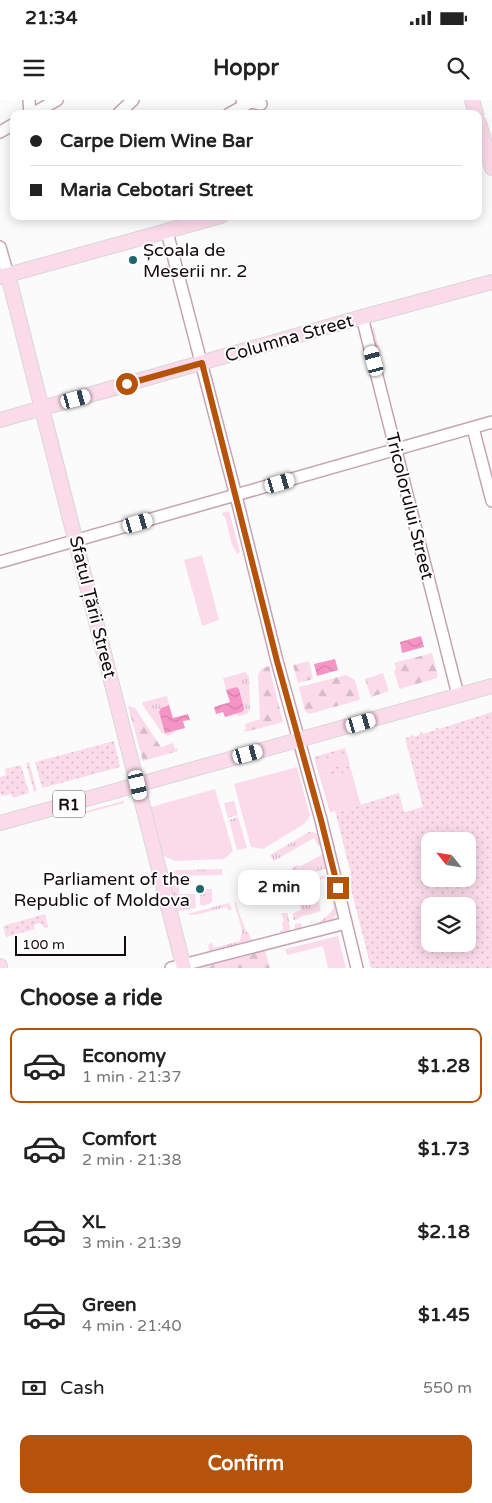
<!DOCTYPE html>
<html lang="en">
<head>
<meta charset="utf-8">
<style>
	body { margin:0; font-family:"Varela Round",sans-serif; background:#f6f6f6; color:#222; height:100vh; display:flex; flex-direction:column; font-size:19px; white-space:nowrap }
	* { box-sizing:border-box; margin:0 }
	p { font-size:16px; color:#767676 }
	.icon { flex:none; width:28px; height:28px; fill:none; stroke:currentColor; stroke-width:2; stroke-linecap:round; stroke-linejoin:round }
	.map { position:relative; height:868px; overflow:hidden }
	.panel { display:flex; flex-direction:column; background:#fff; flex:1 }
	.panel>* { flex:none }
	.banner { position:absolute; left:10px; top:10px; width:472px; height:110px; border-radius:10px; box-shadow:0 2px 12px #0003; display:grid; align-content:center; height:110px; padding:0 20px; background:#fff }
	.needle { width:32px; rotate:300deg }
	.fabs { position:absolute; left:421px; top:732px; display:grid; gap:10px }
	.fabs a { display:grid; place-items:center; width:55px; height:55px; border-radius:10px; background:#fff; box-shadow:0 2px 12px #0003; font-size:25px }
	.scale { position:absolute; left:15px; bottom:12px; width:111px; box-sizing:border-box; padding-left:5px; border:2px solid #140a0f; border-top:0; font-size:14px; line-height:18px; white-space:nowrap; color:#140a0f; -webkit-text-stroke:4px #fff; paint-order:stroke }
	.end { position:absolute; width:22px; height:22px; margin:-11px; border:6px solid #b45309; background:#fff; box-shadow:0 0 0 2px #fff }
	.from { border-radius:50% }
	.bubble { position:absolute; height:35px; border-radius:10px; background:#fff; box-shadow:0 2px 12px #0003; font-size:16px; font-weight:700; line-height:35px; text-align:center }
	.car { position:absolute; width:15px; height:30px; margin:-15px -8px; border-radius:6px; box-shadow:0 0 4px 1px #0007; background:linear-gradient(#fff 24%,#345 0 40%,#fff 0 76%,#345 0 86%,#fff 0) }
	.banner b { display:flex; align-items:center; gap:18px; height:48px; font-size:19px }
	.banner b+b { border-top:1px solid #e0e0e0 }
	.banner i { width:12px; height:12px; background:#222 }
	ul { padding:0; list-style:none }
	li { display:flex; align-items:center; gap:15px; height:75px; margin:0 10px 8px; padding:0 10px; border:2px solid transparent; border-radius:10px }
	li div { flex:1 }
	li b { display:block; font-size:19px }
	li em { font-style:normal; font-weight:700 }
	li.active { border-color:#b45309 }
	li>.icon { width:45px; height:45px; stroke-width:1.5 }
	h2 { padding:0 20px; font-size:22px; line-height:60px }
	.pay { display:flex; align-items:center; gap:12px; height:55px; padding:0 20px; font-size:19px }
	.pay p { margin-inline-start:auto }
	.cta { display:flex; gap:10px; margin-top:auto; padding:10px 20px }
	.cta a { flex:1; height:58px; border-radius:10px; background:#b45309; color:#fff; font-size:20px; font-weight:700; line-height:58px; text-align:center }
	.status { display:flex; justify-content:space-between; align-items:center; height:35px; padding:0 25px; background:#fff; direction:ltr }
	.status svg { height:14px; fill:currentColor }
	header { display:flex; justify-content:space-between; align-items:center; height:65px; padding:0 20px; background:#fff; font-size:22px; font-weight:700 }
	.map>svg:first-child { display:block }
	.grass { fill:url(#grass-tufts) }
	.forest { fill:url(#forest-firs) }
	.park { fill:url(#park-dots); fill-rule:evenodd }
	.garden { fill:#fbdbea }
	.water { fill:url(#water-waves) }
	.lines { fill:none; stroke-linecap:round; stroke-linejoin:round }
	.minor-casing { stroke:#c5a4b3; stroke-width:14 }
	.major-casing { stroke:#d9d8d9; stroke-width:16 }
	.minor { stroke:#fff; stroke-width:11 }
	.major { stroke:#fbdae9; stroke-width:14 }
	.route { stroke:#b45309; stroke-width:6 }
	.poi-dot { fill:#19676a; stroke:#fff; stroke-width:2 }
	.labels { text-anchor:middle; stroke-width:4; stroke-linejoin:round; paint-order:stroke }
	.shield { fill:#fff; stroke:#5a5457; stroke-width:1 }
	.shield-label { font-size:16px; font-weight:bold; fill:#140a0f }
	.poi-label { font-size:18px; fill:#140a0f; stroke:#fff; text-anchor:start }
	.street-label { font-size:18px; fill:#140a0f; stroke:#fff }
</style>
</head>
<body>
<div class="status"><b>21:34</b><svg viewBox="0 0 49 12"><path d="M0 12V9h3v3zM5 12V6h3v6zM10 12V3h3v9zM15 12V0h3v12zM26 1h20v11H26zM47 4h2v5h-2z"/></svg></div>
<header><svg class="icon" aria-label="menu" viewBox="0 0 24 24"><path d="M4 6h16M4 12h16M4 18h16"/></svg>Hoppr<svg class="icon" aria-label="search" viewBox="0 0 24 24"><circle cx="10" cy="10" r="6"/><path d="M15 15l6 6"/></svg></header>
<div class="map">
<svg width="492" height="868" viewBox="0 0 492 868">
	<defs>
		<pattern id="grass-tufts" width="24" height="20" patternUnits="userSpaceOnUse" patternTransform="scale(1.25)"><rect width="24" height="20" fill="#fbdbea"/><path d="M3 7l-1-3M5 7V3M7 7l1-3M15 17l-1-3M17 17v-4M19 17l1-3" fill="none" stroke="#d6bbc8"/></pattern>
		<pattern id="forest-firs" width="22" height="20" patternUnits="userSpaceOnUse" patternTransform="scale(1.25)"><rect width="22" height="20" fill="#fbdbea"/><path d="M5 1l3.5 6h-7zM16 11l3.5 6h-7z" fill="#d6bbc8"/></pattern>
		<pattern id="park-dots" width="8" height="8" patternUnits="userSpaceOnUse" patternTransform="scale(1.25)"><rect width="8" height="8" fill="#fbdbea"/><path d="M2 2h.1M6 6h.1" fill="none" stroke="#d6bbc8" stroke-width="1.8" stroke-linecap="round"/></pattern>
		<pattern id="water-waves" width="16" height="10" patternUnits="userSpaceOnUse" patternTransform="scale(1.25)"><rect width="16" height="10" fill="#f595c6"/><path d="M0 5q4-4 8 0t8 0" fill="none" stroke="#d17fa9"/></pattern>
	</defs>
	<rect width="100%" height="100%" fill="#fbfbfb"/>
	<g class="grass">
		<path d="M 245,572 L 249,576 L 250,608 C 249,614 243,616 238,616 L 236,614 L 242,612 L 236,587 L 226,590 L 223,578 Z"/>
		<polygon points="167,596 169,605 161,608 166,633 175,631 176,632 168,636 162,633 142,604 143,602"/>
		<polygon points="234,701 238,715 228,718 224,703"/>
		<polygon points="238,717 247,748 237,750 229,720"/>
		<polygon points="309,732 313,732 320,735 325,744 320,747 314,738 274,761 270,755"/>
		<polygon points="325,747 328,767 325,769 298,777 294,776 292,768 297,765 299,767 323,754 321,750"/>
		<polygon points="222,769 222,775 179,776 179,794 195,794 196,806 195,808 180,811 176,811 167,775 177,770"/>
		<path d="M 325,775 L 329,775 L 338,812 L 331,822 L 294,832 L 295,824 L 301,823 L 302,829 C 318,824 324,821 334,808 L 326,778 L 291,789 L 292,792 L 289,791 L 289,786 Z"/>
		<polygon points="205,789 212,789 212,802 209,804 202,806 200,804 200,794 205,794"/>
		<polygon points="315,793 317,794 321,811 300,817 299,819 293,820 293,813 301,810 298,800 292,801 290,798 294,796 298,798"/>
		<path d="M 234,802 L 236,802 C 238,812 243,821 246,832 L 248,832 L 251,839 L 253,839 L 255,844 L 210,855 L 208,845 L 212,842 L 214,848 L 240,841 L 242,830 Z"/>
		<polygon points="229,803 232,809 229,811 227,807 195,815 187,814"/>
		<path d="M 281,813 L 287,813 L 288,814 C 289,826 294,832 281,838 L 280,831 L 283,830 L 282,822 L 284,821 Z"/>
	</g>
	<g class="forest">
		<polygon points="432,553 438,576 437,578 400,589 399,588 394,571 396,568 394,563"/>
		<polygon points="309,561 313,579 298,583 293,565"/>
		<polygon points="269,566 283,622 245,632 244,630 246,629 245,624 260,619 258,575 261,569"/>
		<polygon points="383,573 389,591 371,597 365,579"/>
		<polygon points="346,575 355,580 360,599 359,600 309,614 305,611 299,587"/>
		<polygon points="128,606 135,608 161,647 173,643 175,649 177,648 178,651 143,661"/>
		<polygon points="264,847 270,868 191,868"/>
	</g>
	<g class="park">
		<path d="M 492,612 L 492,868 L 371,868 L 350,785 L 346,776 L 351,774 L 335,711 L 330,712 L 314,657 L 345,648 L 360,705 L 399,693 L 404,712 L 423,707 L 405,638 L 410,637 L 410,636 L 412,635 L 416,637 L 420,634 L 420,633 L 422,632 L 423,634 L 435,630 L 435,628 L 438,628 L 439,629 ZM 430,741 L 468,741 L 468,779 L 430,779 ZM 430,806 L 468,806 L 468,844 L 430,844 Z"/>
		<polygon points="114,641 120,667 42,688 35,662"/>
		<polygon points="29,662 37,691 34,692 26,663"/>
		<polygon points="21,665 29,693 13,698 11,694 2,696 0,693 0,677 6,675 5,669"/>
		<polygon points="45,814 48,827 45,828 40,823 34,825 35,829 6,837 3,826"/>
	</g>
	<g class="garden">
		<polygon points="374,228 381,257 377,254 371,230"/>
		<polygon points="121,292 121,295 55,313 55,310"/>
		<polygon points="53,318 81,429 78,431 51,319"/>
		<polygon points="229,411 240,452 237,454 232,445 225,417 222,415 222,413"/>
		<polygon points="202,455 219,520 202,526 184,460"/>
		<polygon points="347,653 350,665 341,668 336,666 333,656"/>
		<polygon points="332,657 335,666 331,669 331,671 319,674 316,661"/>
		<polygon points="297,667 310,716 304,724 263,749 251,747 234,684"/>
		<polygon points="351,670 361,706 330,712 320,677 332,674 335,677 339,676 341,673"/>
		<polygon points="215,689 233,751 224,759 175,761 164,756 163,755 151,707"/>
		<polygon points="124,701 124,703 68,718 67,716"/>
		<polygon points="160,799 176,856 173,858 158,800"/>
		<polygon points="338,836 346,868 328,868 323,846 287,855 285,849"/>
	</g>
	<g class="water">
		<polygon points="421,536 424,547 402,553 400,542"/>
		<polygon points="335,559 338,570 317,576 314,564"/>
		<polygon points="236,587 239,589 244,609 242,612 225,617 223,612 216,614 214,607 230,602 226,590"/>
		<polygon points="169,605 173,618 188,614 190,620 183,621 185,628 166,633 165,633 159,612 161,608"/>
	</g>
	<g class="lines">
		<defs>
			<g id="minor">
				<polyline points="29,0 30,14"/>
				<polyline points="242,0 261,4"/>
				<polyline points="32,14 57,0"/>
				<polyline points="118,14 133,0"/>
				<polyline points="229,14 249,3"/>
				<polyline points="0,32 14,24"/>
				<polyline points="167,132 236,396 277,561 321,720 357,868"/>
				<polyline points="0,147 8,175"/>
				<polyline points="362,217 458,595"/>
				<polyline points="473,328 492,401"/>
				<polyline points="0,462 492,322"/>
				<polyline points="171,868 346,823"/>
			</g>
			<g id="major">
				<polyline points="472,0 476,14"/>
				<polyline points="479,23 492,68"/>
				<polyline points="8,175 184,868"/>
				<polyline points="0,177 221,116"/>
				<polyline points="0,320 362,217 492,182"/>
				<polyline points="0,723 492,586"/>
				<polyline points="0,866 0,868"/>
			</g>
		</defs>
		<use href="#minor" class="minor-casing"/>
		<use href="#major" class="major-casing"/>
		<use href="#minor" class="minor"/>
		<use href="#major" class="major"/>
	</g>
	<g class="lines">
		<polyline class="route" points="127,284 202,263 277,561 321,720 338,788"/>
	</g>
	<g class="poi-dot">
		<circle cx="133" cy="160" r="5"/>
		<circle cx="200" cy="789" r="5"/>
	</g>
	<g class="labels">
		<rect class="shield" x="53" y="690.5" width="32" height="27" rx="4"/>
		<g class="shield-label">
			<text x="69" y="710">R1</text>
		</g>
		<g class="poi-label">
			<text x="143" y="156">Școala de<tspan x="143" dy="21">Meserii nr. 2</tspan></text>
			<text x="190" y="785" text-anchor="end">Parliament of the<tspan x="190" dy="21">Republic of Moldova</tspan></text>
		</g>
		<g class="street-label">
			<text transform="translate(289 238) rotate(-16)" y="6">Columna Street</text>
			<text transform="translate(410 406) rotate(76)" y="6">Tricolorului Street</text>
			<text transform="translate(93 507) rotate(76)" y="6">Sfatul Țării Street</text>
		</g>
	</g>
</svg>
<div class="fabs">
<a><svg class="needle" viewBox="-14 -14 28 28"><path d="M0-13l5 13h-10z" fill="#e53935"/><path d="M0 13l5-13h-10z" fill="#767676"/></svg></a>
<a><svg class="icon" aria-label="layers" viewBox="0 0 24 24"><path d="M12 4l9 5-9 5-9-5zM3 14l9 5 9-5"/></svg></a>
</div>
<div class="scale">100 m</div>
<i class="end from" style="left:127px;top:284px"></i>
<i class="end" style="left:338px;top:788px"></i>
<div class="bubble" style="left:238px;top:770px;width:82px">2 min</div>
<i class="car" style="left:374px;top:261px;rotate:345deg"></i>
<i class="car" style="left:76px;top:299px;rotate:75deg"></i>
<i class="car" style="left:280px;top:383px;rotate:74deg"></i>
<i class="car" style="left:138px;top:423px;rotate:74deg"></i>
<i class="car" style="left:361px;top:623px;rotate:74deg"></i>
<i class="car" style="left:248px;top:654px;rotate:75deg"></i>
<i class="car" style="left:138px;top:685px;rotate:167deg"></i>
<div class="banner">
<b><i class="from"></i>Carpe Diem Wine Bar</b>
<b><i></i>Maria Cebotari Street</b>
</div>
</div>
<section class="panel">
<h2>Choose a ride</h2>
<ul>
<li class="active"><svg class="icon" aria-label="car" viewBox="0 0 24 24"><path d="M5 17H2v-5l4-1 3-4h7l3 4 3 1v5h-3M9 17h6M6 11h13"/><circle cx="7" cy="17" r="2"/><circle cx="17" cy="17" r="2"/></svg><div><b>Economy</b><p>1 min · 21:37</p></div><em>$1.28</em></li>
<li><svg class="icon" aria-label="car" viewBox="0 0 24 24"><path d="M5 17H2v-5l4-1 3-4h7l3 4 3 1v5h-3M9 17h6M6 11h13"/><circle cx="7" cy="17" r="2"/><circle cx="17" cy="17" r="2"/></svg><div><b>Comfort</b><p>2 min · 21:38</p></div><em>$1.73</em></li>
<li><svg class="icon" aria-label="car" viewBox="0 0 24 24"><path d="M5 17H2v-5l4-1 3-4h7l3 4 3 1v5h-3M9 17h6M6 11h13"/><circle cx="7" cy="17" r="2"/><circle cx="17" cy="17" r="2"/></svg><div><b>XL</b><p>3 min · 21:39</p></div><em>$2.18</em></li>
<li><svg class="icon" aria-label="car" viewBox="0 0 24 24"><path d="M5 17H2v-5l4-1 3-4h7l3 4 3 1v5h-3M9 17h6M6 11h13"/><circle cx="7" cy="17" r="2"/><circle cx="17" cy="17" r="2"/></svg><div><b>Green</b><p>4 min · 21:40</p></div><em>$1.45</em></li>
</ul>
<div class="pay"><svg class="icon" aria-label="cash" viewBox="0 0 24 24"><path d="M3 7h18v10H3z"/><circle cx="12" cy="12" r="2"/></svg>Cash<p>550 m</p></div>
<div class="cta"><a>Confirm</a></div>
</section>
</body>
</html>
